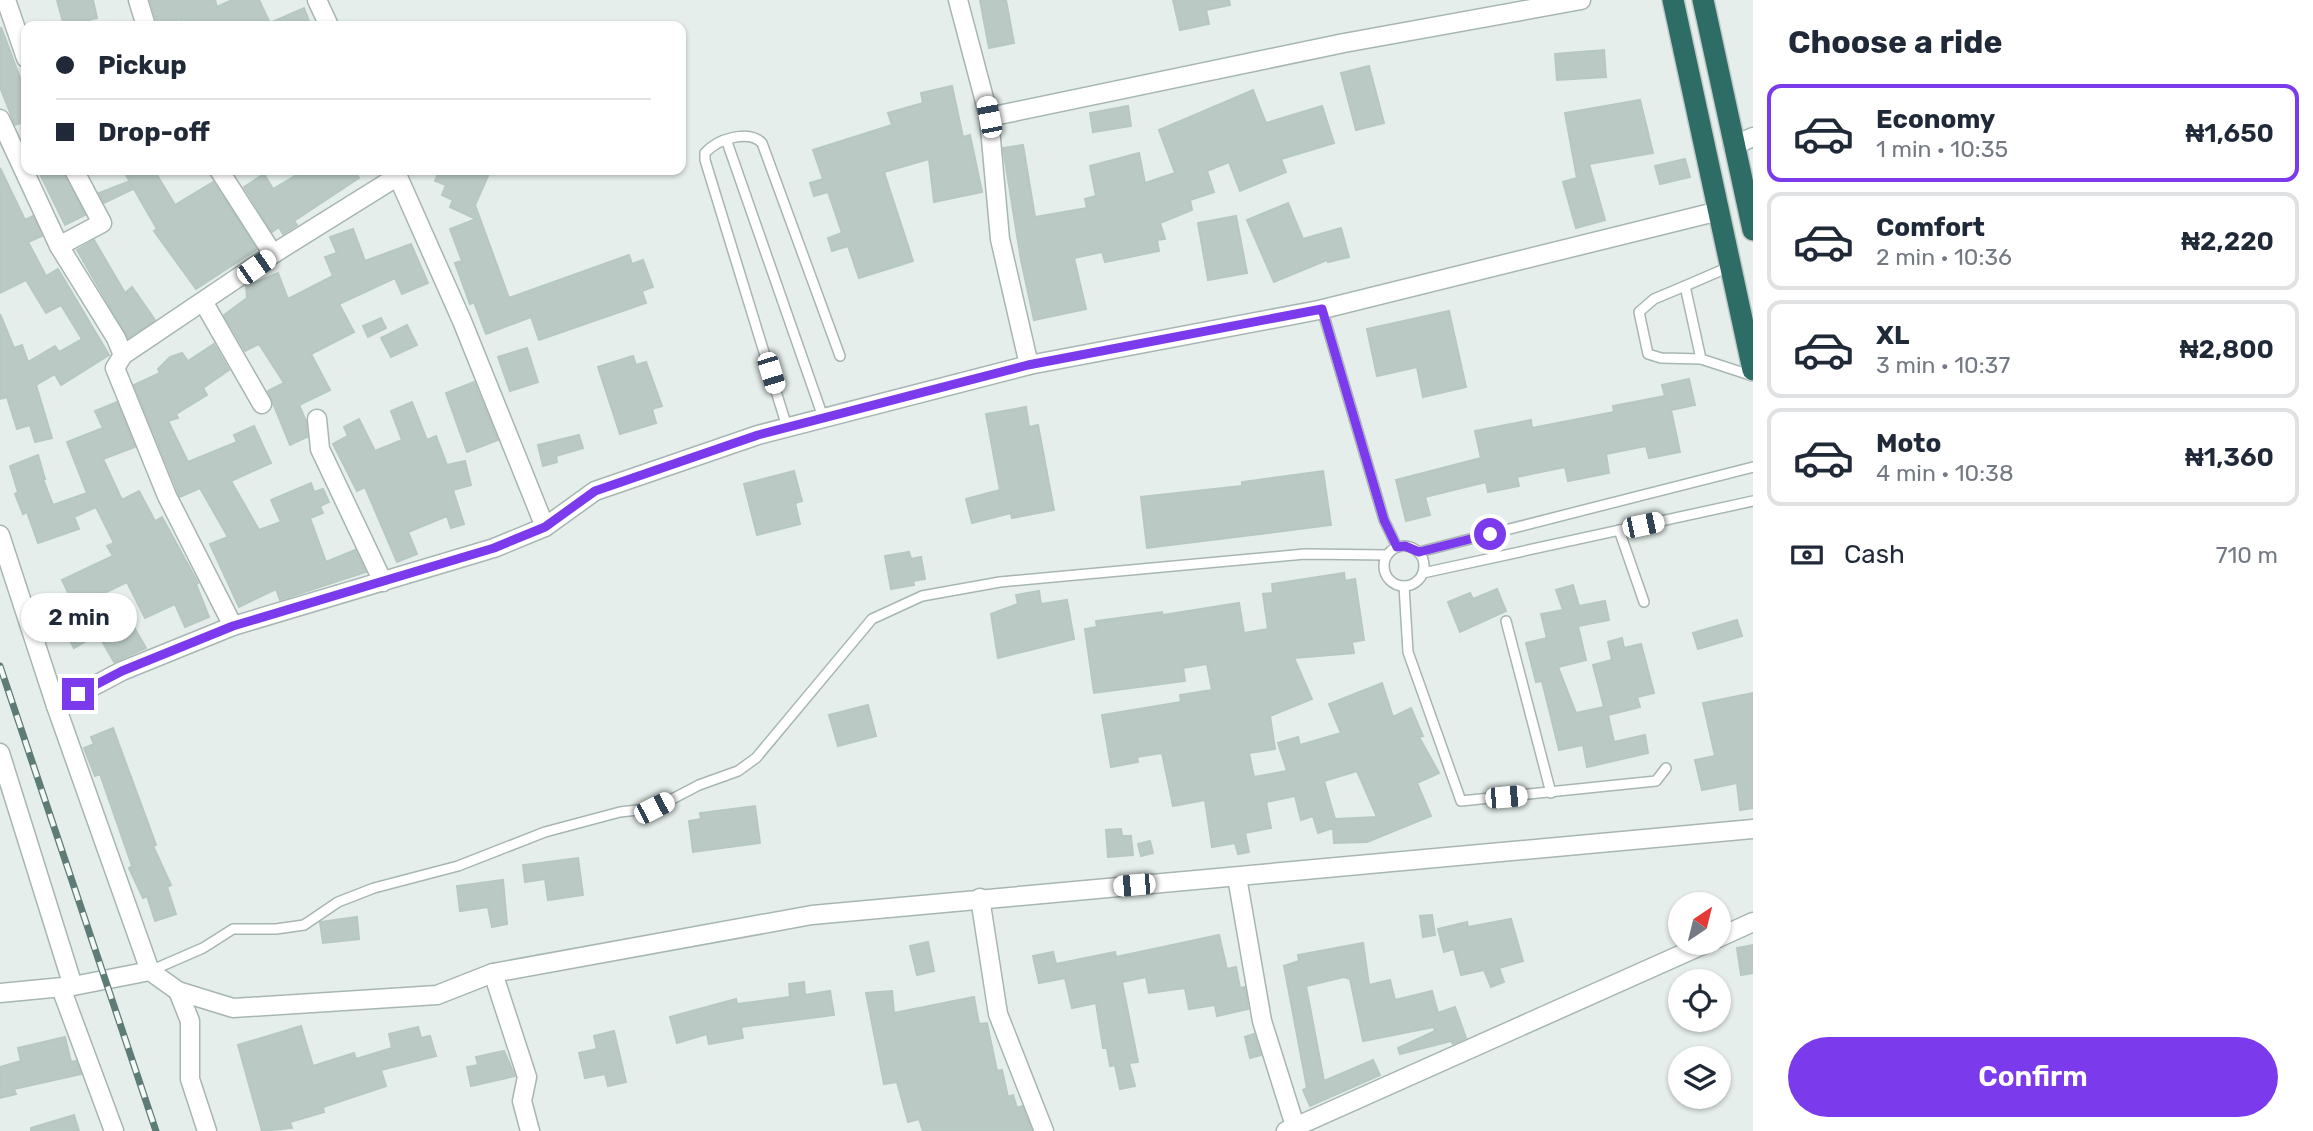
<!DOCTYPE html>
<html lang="en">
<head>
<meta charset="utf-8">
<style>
	body { margin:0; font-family:Rubik,sans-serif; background:#f6f6f7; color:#1f2937; height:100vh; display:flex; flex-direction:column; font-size:26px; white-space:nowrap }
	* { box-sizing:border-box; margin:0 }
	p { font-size:23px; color:#747a83 }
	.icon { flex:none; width:38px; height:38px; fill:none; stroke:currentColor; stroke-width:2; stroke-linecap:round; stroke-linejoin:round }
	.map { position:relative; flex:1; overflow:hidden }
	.sheet { display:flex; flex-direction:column; background:#fff; width:560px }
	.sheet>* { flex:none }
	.top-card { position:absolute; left:21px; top:21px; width:665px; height:154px; border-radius:14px; box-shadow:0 2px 5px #0004; display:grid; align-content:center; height:154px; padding:0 35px; background:#fff }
	.needle { width:46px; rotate:35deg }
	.controls { position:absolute; left:1668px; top:892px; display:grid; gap:14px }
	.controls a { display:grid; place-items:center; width:63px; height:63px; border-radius:50%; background:#fff; box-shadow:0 2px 5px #0004; font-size:35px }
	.end { position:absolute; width:32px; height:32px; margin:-16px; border:9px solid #7c3aed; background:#fff; box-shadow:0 0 0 4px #fff }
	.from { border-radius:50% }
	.bubble { position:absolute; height:49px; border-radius:24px; background:#fff; box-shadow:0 2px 5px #0004; font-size:23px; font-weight:600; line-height:49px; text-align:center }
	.car { position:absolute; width:21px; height:42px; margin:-21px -10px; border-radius:9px; box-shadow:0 0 5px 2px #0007; background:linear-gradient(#fff 24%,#345 0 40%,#fff 0 76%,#345 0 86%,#fff 0) }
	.top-card b { display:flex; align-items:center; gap:24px; height:66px; font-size:26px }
	.top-card b+b { border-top:2px solid #e0e1e3 }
	.top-card i { width:18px; height:18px; background:#1f2937 }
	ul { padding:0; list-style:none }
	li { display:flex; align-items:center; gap:21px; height:98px; margin:0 14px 10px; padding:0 21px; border:4px solid #e0e1e3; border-radius:14px }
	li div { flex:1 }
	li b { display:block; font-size:26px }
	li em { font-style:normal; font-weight:600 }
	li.current { border-color:#7c3aed }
	li>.icon { width:63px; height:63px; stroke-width:1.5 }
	h2 { padding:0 35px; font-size:32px; line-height:84px }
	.pay { display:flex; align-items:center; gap:18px; height:77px; padding:0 35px; font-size:26px }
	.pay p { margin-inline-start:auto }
	.action { display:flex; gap:14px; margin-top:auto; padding:14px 35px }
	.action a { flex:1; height:80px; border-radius:42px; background:#7c3aed; color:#fff; font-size:28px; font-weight:600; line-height:80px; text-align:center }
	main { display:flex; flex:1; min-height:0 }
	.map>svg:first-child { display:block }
	.building { fill:#bac9c4; stroke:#b7c8c2; stroke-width:2; fill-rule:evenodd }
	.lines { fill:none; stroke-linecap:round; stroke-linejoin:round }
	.lane-casing { stroke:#a7b6b3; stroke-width:12 }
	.street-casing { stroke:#a7b6b3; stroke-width:21 }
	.highway-casing { stroke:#c1cac8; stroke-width:24 }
	.lane { stroke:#fff; stroke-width:9 }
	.street { stroke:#fff; stroke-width:18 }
	.highway { stroke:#2e6d66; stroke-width:21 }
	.rail-casing { stroke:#5e7c76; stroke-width:7 }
	.rail { stroke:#f5faf8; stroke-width:4.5; stroke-dasharray:13; stroke-linecap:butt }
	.route { stroke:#7c3aed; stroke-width:9 }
</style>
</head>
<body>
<main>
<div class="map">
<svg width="1753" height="1131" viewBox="0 0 1753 1131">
	<rect width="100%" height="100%" fill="#e5eeeb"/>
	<g class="building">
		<polygon points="57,0 93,0 97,18 64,26"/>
		<polygon points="150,0 215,0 217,7 232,0 259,0 270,23 304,8 311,26 183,26 180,19 158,26"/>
		<polygon points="980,0 1006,0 1014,43 989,48"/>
		<polygon points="1173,0 1229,0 1230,5 1206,10 1209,24 1180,30"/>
		<polygon points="1,27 26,94 26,121 15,125 0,87"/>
		<polygon points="1604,50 1606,77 1557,80 1555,54"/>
		<polygon points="1369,66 1384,123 1356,130 1341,73"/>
		<polygon points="952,86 963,137 970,135 982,192 934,202 929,159 884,172 913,261 859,278 848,246 832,251 828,238 842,233 828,192 814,196 810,183 823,179 813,150 892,125 888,113 923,103 921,93"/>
		<polygon points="1253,90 1266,123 1322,106 1334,143 1281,159 1286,172 1240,191 1229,162 1207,171 1214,192 1190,200 1192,210 1160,223 1165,239 1157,240 1159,251 1105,262 1102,252 1074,258 1086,309 1034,320 1021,260 1003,148 1023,145 1035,217 1087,208 1085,199 1096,196 1090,166 1139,153 1145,183 1175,173 1159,130"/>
		<polygon points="1640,100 1653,153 1589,164 1605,220 1576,228 1563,182 1577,178 1565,113"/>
		<polygon points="1128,106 1131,126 1093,132 1090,113"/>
		<polygon points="1685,159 1690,177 1660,184 1655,166"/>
		<polygon points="0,168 25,220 33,216 42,236 28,242 46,276 58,269 109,355 61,385 55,374 36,385 52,438 35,442 30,425 17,429 7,397 0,399 0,314 14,348 22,345 28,362 55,346 59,352 82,339 61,305 46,313 26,280 0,293"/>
		<polygon points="38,170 63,170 85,215 65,225"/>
		<polygon points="123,170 154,170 175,205 213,182 257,249 196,289 154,231 157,229"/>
		<polygon points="305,170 354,170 359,178 294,221 297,225 283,234 279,227 272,232 244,187 264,174 273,189"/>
		<polygon points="440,170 474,170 488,176 475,205 509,298 629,255 632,264 643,260 653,287 642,291 646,303 539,340 531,317 486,334 474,302 470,304 455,263 462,261 450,229 476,219 450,207 453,200 442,195 446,185 435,181"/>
		<polygon points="130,181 133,189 104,203 99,193"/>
		<polygon points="1288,203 1303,239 1341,228 1349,257 1328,262 1327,260 1274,282 1247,220"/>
		<polygon points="1236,216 1247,273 1208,280 1198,223"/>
		<polygon points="353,229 365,261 411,244 428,283 402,294 395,278 339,304 354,332 311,354 330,390 299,405 306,421 307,437 290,445 268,391 284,383 259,344 245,351 224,315 247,298 246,286 278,273 288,299 333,276 325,257 337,253 330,237"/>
		<polygon points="94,240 125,293 132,287 155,320 128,338 77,250"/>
		<polygon points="1449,311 1466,387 1423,397 1417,367 1377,376 1367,329"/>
		<polygon points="381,318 386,328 368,337 363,326"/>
		<polygon points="407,325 417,345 391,357 381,338"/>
		<polygon points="214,344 229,370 203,388 207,395 176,414 178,418 168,421 188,462 237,442 234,435 254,426 271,463 231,481 259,530 281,522 271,500 311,483 314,492 323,489 329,502 320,506 323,513 310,518 326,562 355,550 366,572 280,600 276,589 239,607 210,544 228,537 200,488 180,497 134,385 160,373 158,369 170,357 182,353 188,361"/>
		<polygon points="527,348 538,382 510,391 498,357"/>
		<polygon points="633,356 636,365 646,362 662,406 652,409 656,423 620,434 598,367"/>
		<polygon points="1689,379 1695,405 1671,410 1680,452 1649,458 1646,446 1606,454 1609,473 1568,481 1565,467 1517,477 1519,486 1488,492 1486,482 1425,497 1430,515 1406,521 1396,480 1481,458 1475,431 1531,420 1532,428 1614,412 1613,406 1665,396 1662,385"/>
		<polygon points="474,382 498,440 467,452 446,393"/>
		<polygon points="117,402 135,447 103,459 122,500 139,491 155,521 162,517 198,583 196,584 209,617 185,627 175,604 145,618 127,582 100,595 122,634 134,627 146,648 114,662 98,634 74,648 62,626 79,616 62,580 113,556 107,546 114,543 96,507 74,517 79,529 38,543 27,512 23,514 15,494 18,492 10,466 38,455 45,479 43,479 53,505 87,493 67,442 103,428 95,411"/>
		<polygon points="412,402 427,440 436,436 447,465 465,461 471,485 453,490 464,524 451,528 447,516 408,532 417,554 397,562 365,487 357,491 333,444 348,436 344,427 359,419 375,451 402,440 391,411"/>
		<polygon points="1026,407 1029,427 1038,425 1054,510 1012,518 1011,513 972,523 966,499 1000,490 986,414"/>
		<polygon points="579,435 583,448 556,456 557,462 543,466 538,445"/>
		<polygon points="794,471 802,501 795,503 800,524 757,535 744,484"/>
		<polygon points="1323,471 1331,525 1147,548 1141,497 1242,486 1242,482"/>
		<polygon points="909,552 911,559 921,557 925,579 913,581 914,585 891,589 885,556"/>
		<path d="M 1344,573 L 1345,581 L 1355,579 L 1364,640 L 1352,642 L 1354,653 L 1294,658 L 1312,699 L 1270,716 L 1275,749 L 1249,753 L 1254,777 L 1287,771 L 1278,743 L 1298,737 L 1300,745 L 1341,733 L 1329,704 L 1382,683 L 1393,717 L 1411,708 L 1423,736 L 1419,737 L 1439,773 L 1417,783 L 1431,816 L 1367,842 L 1334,843 L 1333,828 L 1318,833 L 1313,816 L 1301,820 L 1295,796 L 1266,802 L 1271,828 L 1245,833 L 1249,852 L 1238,854 L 1235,843 L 1212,847 L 1205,800 L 1173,806 L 1162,753 L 1137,757 L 1138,762 L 1111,767 L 1102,715 L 1181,702 L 1180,695 L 1212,690 L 1207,664 L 1183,668 L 1185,681 L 1094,693 L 1085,629 L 1097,627 L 1096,621 L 1162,612 L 1163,615 L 1239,603 L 1244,633 L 1268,629 L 1263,594 L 1273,593 L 1272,584 ZM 1357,771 L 1377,817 L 1335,819 L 1324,781 Z"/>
		<polygon points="1573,585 1579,606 1605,601 1609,620 1578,626 1586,660 1558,667 1576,713 1604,707 1593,665 1612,660 1608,642 1622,638 1624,648 1641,644 1654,693 1637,697 1640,707 1608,715 1614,742 1645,735 1648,753 1587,767 1583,745 1559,750 1542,681 1536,682 1526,643 1547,638 1541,614 1563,610 1556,590"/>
		<polygon points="1497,589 1506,611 1460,632 1448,602 1470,593 1473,599"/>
		<polygon points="1039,591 1041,604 1067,600 1074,639 998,658 991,614 1018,604 1016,595"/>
		<polygon points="1737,620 1742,636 1698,649 1693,633"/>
		<polygon points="1753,693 1753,808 1740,810 1737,783 1702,790 1695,760 1715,756 1703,703"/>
		<polygon points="868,705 876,736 838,746 829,715"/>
		<polygon points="113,728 156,845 153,846 171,885 167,887 176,914 155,921 147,896 143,898 129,868 132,866 100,774 95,776 84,748 94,744 91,737"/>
		<polygon points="755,806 760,843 693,852 689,821 701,819 700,813"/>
		<polygon points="1121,829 1122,836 1131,836 1133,855 1108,857 1106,830"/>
		<polygon points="1150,841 1153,853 1141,856 1138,844"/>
		<polygon points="578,858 583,895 548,900 545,879 525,882 523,865"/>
		<polygon points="503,880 507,924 492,927 488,907 460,911 457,886"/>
		<polygon points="1432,915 1435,935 1423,937 1420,916"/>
		<polygon points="357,917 359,939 323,943 320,922"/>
		<polygon points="1511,919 1523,961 1499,968 1504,982 1491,987 1484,970 1461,975 1454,949 1444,952 1438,929 1467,922 1468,927"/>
		<polygon points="1219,935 1227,969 1236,967 1240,988 1245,987 1248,1009 1217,1016 1215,1005 1189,1009 1185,988 1149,993 1146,977 1122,982 1138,1062 1129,1063 1135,1086 1120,1089 1115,1065 1110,1066 1107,1048 1103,1048 1096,1003 1072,1008 1065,978 1039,983 1033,956 1053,952 1056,964 1115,952 1116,957"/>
		<polygon points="928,942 934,971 917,975 910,946"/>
		<polygon points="1363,943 1369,985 1390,980 1395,1000 1432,991 1438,1013 1455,1007 1466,1038 1453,1044 1451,1041 1400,1054 1398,1048 1435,1031 1434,1027 1363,1041 1350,979 1344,977 1306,986 1324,1081 1373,1060 1380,1075 1310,1106 1303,1090 1307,1088 1284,966 1299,961 1298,955"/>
		<polygon points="1753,945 1753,973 1741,975 1737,948"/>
		<polygon points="804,982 805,995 830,991 834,1015 741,1027 743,1038 709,1044 707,1034 677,1043 670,1017 736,999 737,1004 790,997 789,984"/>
		<polygon points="892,991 894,1013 974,997 979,1024 987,1023 997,1071 1002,1070 1008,1097 1013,1095 1017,1108 1022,1106 1032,1131 923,1131 919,1119 908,1122 897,1082 884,1084 866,993"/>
		<polygon points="301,1026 313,1066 354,1053 356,1059 392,1048 389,1034 418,1027 421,1038 430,1036 436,1056 381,1070 386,1086 323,1107 324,1112 290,1122 292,1128 262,1131 238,1045"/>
		<polygon points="614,1031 626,1082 608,1086 605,1074 585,1078 579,1053 597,1049 594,1036"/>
		<polygon points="1254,1034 1261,1055 1250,1058 1245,1037"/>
		<polygon points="65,1037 71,1062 76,1061 81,1074 14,1089 16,1094 0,1098 0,1067 21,1061 18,1048"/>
		<polygon points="504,1051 515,1076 471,1086 467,1067 478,1065 476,1057"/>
		<polygon points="74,1115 79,1131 31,1131 31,1128"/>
	</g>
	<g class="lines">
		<defs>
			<g id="lane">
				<polyline points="727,142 823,417"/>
				<polyline points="1729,267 1685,286 1701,359 1753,376"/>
				<polyline points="1685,286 1654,299 1639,312 1648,354 1661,358 1701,359"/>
				<polyline points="1322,309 1384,520 1397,547"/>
				<path d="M 787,427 L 705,160 L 705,153 C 717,139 749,129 762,143 L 840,356"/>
				<polyline points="1619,530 1644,602"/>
				<circle cx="1404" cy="566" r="20"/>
				<polyline points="1419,552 1753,467"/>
				<polyline points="1423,573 1753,501"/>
				<polyline points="1404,586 1408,652 1461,801 1656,781 1666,768"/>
				<polyline points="1506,621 1551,793"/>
				<polyline points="150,971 203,948 233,929 276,929 304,925 338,902 374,888 458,866 545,832 620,812 655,808 699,785 738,771 756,758 872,619 922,596 1000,582 1305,554 1387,555"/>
			</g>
			<g id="street">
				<polyline points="6,0 26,58"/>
				<polyline points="138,0 146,26"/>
				<polyline points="317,0 329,26"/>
				<polyline points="958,0 989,117 1000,239 1029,365"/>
				<polyline points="989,117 1344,43 1581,0"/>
				<polyline points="0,119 59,246 116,338 123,355 115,368 167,496 233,626"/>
				<polyline points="1733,146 1753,137"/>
				<polyline points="219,170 273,254"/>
				<polyline points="395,170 462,321 545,527"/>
				<polyline points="59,246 102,223 74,170"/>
				<polyline points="204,303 262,404"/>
				<polyline points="123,355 273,254 398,176"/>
				<polyline points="317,419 320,449 383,582"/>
				<polyline points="0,535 56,706 150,971"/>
				<polyline points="56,706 122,671 233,626 494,548 545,527 595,491 758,435 1029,365 1319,310 1719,211"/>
				<polyline points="0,753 73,986"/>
				<polyline points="1237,877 1262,1021 1295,1126"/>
				<polyline points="980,898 998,1014 1044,1131"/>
				<polyline points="1718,938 1753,922"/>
				<polyline points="493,973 527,1077 522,1101 530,1131"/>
				<polyline points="61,988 114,1131"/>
				<polyline points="178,991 190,1021 190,1079 207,1131"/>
				<polyline points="0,993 73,986 150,971 178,991 233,1008 437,995 493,973 812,915 1753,829"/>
				<polyline points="1286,1131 1707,943"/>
			</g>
			<g id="highway">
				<polyline points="1673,0 1753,370"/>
				<polyline points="1703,0 1753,230"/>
			</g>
		</defs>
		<use href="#lane" class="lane-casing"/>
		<use href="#street" class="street-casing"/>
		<use href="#highway" class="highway-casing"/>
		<use href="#lane" class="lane"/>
		<use href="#street" class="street"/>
		<use href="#highway" class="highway"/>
		<defs>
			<polyline id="rail" points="0,666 156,1131"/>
		</defs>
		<use href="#rail" class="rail-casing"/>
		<use href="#rail" class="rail"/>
	</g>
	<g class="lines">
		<polyline class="route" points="78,694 122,671 233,626 494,548 545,527 595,491 758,435 1028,365 1322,309 1384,520 1397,547 1405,546 1419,552 1490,534"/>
	</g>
</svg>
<div class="controls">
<a><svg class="needle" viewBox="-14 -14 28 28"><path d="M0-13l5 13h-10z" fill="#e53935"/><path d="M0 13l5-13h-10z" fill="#747a83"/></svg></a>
<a><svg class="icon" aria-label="locate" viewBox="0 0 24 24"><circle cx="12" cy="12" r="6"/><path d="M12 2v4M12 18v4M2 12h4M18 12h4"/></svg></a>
<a><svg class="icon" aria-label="layers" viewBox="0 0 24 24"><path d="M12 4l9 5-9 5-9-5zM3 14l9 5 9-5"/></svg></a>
</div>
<i class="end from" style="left:1490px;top:534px"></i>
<i class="end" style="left:78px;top:694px"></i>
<div class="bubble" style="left:21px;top:593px;width:116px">2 min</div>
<i class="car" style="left:989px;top:117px;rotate:349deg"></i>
<i class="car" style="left:256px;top:267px;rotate:55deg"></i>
<i class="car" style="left:771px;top:373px;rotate:163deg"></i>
<i class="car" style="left:1643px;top:525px;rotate:78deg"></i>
<i class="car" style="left:1506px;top:797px;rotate:85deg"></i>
<i class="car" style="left:654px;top:808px;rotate:63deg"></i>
<i class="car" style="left:1134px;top:885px;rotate:265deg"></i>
<div class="top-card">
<b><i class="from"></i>Pickup</b>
<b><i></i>Drop-off</b>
</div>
</div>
<section class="sheet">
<h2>Choose a ride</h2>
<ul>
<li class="current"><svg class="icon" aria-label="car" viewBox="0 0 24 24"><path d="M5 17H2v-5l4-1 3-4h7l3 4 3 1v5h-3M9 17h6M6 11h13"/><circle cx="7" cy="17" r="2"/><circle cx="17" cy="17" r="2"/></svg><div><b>Economy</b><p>1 min · 10:35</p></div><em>₦1,650</em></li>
<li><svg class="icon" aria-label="car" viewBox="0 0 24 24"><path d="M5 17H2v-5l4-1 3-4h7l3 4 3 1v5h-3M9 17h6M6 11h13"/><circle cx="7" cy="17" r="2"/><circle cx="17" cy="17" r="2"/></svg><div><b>Comfort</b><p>2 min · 10:36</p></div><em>₦2,220</em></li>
<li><svg class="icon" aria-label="car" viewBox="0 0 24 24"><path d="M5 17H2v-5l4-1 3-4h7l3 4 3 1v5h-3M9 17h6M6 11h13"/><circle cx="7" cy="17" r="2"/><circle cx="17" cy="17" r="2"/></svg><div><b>XL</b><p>3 min · 10:37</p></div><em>₦2,800</em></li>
<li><svg class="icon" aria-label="car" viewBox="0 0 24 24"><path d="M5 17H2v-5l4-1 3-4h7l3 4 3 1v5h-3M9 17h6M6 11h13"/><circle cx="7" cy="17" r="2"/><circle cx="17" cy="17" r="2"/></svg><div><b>Moto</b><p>4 min · 10:38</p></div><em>₦1,360</em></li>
</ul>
<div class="pay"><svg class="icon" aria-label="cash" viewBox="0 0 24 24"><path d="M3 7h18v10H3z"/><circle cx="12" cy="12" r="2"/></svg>Cash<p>710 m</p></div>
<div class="action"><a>Confirm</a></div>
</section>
</main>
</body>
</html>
